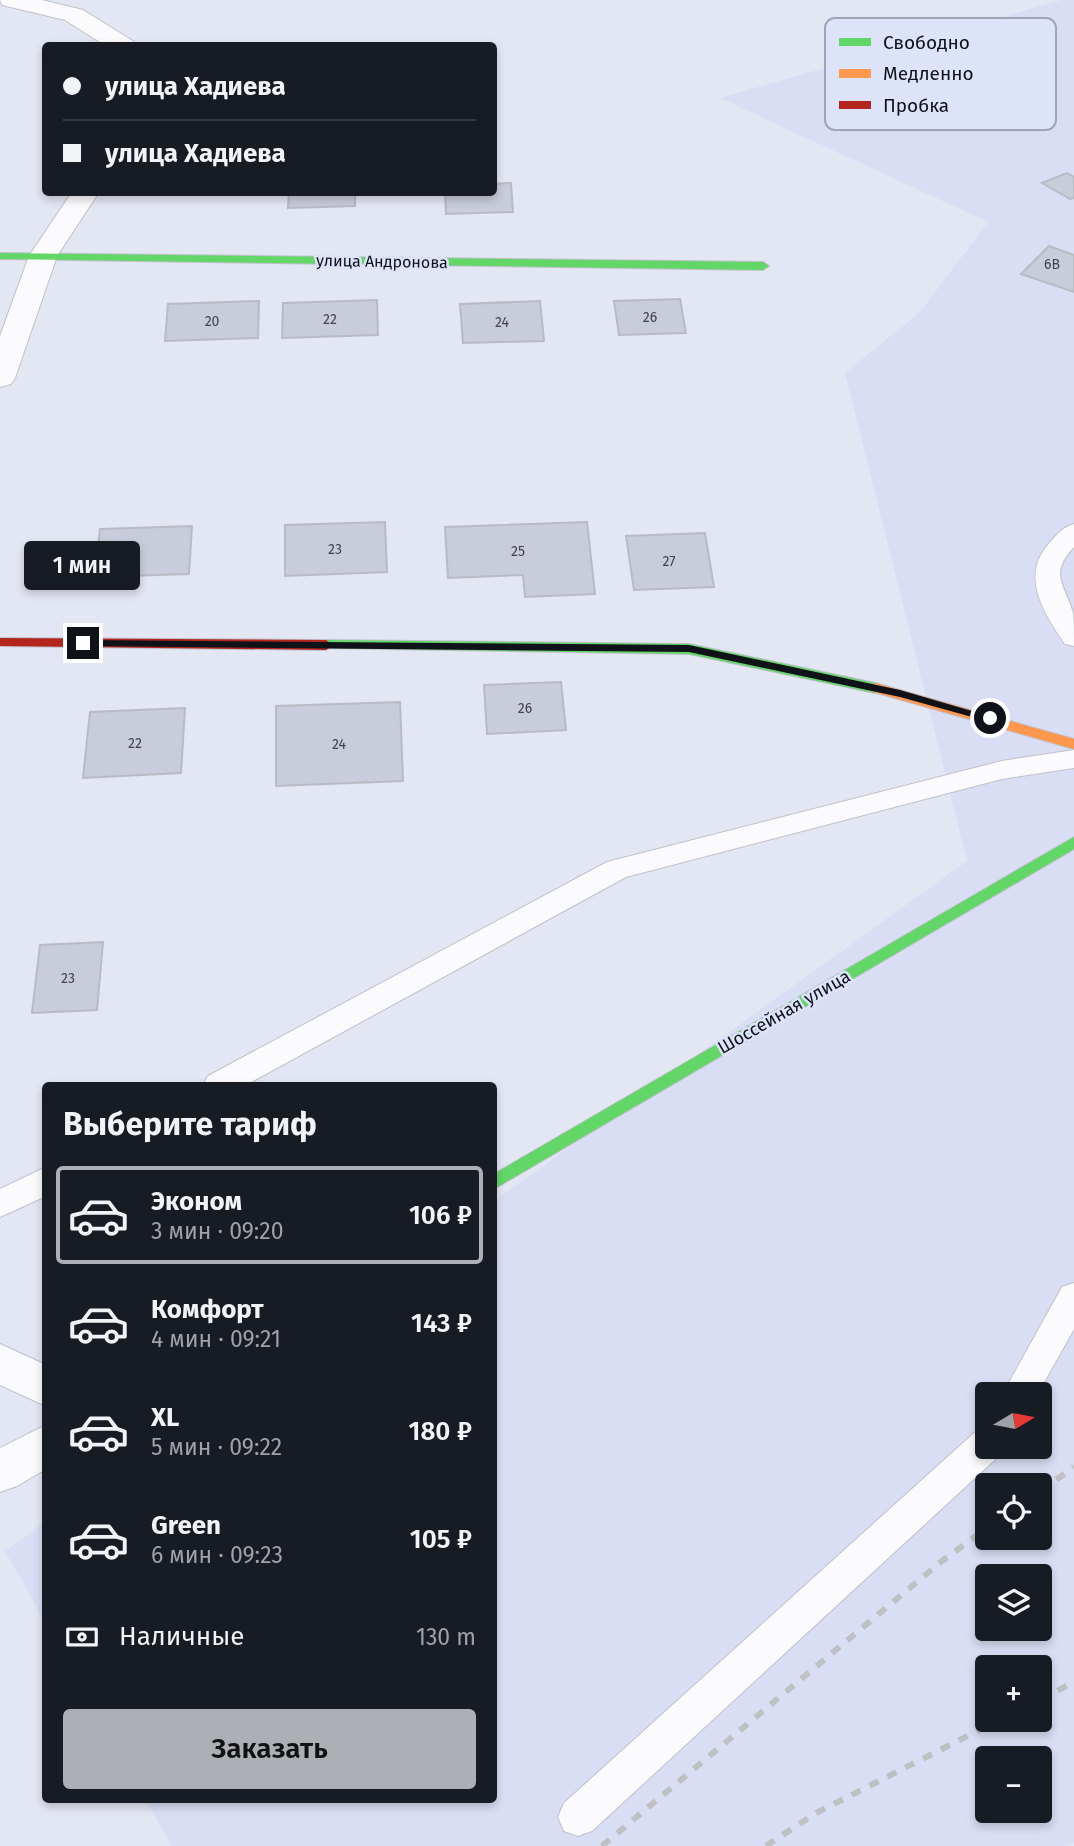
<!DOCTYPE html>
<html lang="ru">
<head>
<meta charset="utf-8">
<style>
	body { margin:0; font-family:"Fira Sans",sans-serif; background:#20242c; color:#f1f3f6; height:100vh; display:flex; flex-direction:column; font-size:26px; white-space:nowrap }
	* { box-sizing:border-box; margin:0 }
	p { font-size:23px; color:#9ea1a6 }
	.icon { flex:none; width:38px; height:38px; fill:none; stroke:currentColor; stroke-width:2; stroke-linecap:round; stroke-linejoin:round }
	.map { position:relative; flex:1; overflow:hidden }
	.drawer { position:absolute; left:42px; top:1082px; width:455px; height:721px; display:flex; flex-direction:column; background:#171b24; border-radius:7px; box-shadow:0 4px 10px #0003 }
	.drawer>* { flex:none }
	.top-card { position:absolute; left:42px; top:42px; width:455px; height:154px; border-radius:7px; box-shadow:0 4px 10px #0003; display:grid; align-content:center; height:154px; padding:0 21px; background:#171b24 }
	.needle { width:46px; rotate:80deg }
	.tools { position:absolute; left:975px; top:1382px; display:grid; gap:14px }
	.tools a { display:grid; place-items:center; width:77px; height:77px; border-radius:7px; background:#171b24; box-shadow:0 4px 10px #0003; font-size:35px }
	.end { position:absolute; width:32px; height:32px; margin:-16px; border:9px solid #101219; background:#fff; box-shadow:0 0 0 4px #fff }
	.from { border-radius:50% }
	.bubble { position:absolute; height:49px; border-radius:7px; background:#171b24; box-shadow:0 4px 10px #0003; font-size:23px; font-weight:600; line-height:49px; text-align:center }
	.top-card b { display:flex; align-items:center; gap:24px; height:66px; font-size:26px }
	.top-card b+b { border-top:2px solid #363941 }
	.top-card i { width:18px; height:18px; background:#f1f3f6 }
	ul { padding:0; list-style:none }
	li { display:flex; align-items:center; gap:21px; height:98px; margin:0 14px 10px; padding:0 7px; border:4px solid transparent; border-radius:7px }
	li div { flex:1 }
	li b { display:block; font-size:26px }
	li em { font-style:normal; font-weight:600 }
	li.on { border-color:#adafb5 }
	li>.icon { width:63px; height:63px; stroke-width:1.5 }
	h2 { padding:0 21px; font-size:32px; line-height:84px }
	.pay { display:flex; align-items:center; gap:18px; height:77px; padding:0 21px; font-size:26px }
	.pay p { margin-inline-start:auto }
	.primary-button { display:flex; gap:14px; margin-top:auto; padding:14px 21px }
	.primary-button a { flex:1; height:80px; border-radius:7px; background:#adafb5; color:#111; font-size:28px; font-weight:600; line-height:80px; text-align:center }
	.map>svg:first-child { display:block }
	.built { fill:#d9def4; fill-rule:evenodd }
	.building { fill:#c9ccda; stroke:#b8bbc4; stroke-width:2 }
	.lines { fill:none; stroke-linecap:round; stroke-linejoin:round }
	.lane-casing { stroke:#bfc1cb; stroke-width:2 }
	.street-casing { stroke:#bfc1cb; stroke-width:2 }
	.fast-casing { stroke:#bfc1cb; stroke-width:2 }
	.slow-casing { stroke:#bfc1cb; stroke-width:2 }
	.jam-casing { stroke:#bfc1cb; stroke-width:2 }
	.lane { fill:#fbfbfd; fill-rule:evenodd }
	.street { fill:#fbfbfd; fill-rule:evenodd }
	.fast { fill:#63d668; fill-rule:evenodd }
	.slow { fill:#ff974d; fill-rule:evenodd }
	.jam { fill:#b3261e; fill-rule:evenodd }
	.rail { stroke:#bfc0c3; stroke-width:6; stroke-dasharray:10 10; stroke-linecap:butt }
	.route { fill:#101219 }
	.labels { text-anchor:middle; stroke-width:5; stroke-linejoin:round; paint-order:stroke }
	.number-label { font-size:14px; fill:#41444c }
	.far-street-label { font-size:16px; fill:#101219; stroke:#dde3f9 }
	.street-label { font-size:18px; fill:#101219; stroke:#dde3f9 }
	.key { fill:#dde3f9; stroke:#a0a4b6; stroke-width:2 }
	.key-label { font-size:19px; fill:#101219 }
</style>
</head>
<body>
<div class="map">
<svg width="1074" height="1846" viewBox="0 0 1074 1846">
	<rect width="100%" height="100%" fill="#e3e6f3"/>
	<g class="built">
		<path d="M 1061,0 L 1074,0 L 1074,1843 L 1064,1846 L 172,1846 L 145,1799 L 494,1799 L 494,1201 L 967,861 L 845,373 L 920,312 L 988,222 L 720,98 ZM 987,1395 L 1040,1395 L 1040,1447 L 987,1447 ZM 987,1486 L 1040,1486 L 1040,1538 L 987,1538 ZM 987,1577 L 1040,1577 L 1040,1629 L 987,1629 ZM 987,1668 L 1040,1668 L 1040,1720 L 987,1720 ZM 987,1759 L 1040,1759 L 1040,1811 L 987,1811 Z"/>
		<polygon points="45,1522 45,1622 5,1551"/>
	</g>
	<g class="building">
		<polygon points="1067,173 1074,177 1074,198 1070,199 1042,183"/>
		<polygon points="511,183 513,212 446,214 445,192 494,192 494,184"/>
		<polygon points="289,192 355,192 355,206 288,208"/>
		<polygon points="1049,246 1074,255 1074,292 1021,274"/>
		<polygon points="680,299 686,333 619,335 614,301"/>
		<polygon points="377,300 378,335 282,338 283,303"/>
		<polygon points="259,301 258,338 165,341 168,304"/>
		<polygon points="540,301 544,341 463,343 460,304"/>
		<polygon points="385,522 387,572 285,576 285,525"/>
		<polygon points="587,522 595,594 525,597 523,575 448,578 445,527"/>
		<polygon points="192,526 189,574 95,577 100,529"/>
		<polygon points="705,533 714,587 634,590 626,536"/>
		<polygon points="561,682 566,730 487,734 484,685"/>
		<polygon points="400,702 403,781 276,786 276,706"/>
		<polygon points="185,708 181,773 83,778 90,712"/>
		<polygon points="103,942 97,1010 32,1013 40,945"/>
	</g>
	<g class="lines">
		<defs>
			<g id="lane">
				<path d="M 1074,524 L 1074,547 C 1048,574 1065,584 1073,613 C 1074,622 1074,636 1074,646 L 1065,644 C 1042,610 1019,574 1052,540 C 1059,532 1064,527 1074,524 Z"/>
				<polygon points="1074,750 1074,768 1002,779 626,877 246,1085 203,1085 208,1076 607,862 1002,761"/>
				<polygon points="46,1167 46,1196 0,1217 0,1189"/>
				<polygon points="1074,1283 1074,1329 1037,1395 1002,1395 1062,1287"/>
				<polygon points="987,1428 987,1447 1003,1447 1000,1455 592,1831 578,1836 564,1831 558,1817 564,1803 974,1433"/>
			</g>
			<g id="street">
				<polygon points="0,0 42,0 83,10 133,41 136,46 106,46 65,20 2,5"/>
				<polygon points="72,192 99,192 57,256 15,378 11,384 0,387 0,336 29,256"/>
				<polygon points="0,1344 46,1365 46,1406 0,1385"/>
				<polygon points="46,1425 46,1469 17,1486 0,1492 0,1448"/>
			</g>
			<g id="fast">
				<polygon points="0,253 763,262 769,266 763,270 0,259"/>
				<polygon points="326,640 689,644 875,683 882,688 875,693 689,654 321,648 319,645"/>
				<polygon points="1074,837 1074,849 494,1189 494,1174"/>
			</g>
			<polygon id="slow" points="875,683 1074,739 1074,749 870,691 868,688"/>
			<polygon id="jam" points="0,638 326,640 333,645 326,650 0,646"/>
		</defs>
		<use href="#lane" class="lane-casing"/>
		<use href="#street" class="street-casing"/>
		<use href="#fast" class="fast-casing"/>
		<use href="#slow" class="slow-casing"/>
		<use href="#jam" class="jam-casing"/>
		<use href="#lane" class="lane"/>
		<use href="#street" class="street"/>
		<use href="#fast" class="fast"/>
		<use href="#slow" class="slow"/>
		<use href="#jam" class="jam"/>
		<g class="rail">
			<polyline points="1040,1491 1074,1467"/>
			<polyline points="1040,1700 1074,1682"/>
			<polyline points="602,1846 942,1561 987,1528"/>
			<polyline points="766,1846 816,1813 999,1720"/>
		</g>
	</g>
	<polygon class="route" points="79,640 689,645 900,690 996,718 990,722 900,697 689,652 83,646 79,645"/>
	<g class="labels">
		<g class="number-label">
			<text x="1052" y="269">6В</text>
			<text x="650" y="322">26</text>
			<text x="330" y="324">22</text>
			<text x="212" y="326">20</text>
			<text x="502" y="327">24</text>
			<text x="335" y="554">23</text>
			<text x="518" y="556">25</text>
			<text x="669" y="566">27</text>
			<text x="525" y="713">26</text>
			<text x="135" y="748">22</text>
			<text x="339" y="749">24</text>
			<text x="68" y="983">23</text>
		</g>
		<g class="far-street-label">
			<text transform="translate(382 261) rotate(1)" y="6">улица Андронова</text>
		</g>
		<g class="street-label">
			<text transform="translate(784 1012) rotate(-30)" y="6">Шоссейная улица</text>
		</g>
	</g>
	<rect x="825" y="18" width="231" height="112" rx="10" class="key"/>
	<rect x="839" y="38" width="32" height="8" fill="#63d668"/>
	<rect x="839" y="69" width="32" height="9" fill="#ff974d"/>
	<rect x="839" y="101" width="32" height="8" fill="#b3261e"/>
	<g class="key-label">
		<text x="883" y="49">Свободно</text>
		<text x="883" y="80">Медленно</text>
		<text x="883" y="112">Пробка</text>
	</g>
</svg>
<div class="tools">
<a><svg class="needle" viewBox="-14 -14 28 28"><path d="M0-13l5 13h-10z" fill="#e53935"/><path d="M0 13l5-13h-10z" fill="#9ea1a6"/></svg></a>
<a><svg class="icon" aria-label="locate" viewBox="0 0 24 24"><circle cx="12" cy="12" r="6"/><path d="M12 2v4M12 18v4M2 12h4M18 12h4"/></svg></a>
<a><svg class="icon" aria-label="layers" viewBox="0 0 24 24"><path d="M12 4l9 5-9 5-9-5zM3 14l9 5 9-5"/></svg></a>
<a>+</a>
<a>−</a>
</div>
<i class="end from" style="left:990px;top:718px"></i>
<i class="end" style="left:83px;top:643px"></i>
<div class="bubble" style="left:24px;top:541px;width:116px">1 мин</div>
<div class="top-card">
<b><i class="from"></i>улица Хадиева</b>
<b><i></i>улица Хадиева</b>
</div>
<section class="drawer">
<h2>Выберите тариф</h2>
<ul>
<li class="on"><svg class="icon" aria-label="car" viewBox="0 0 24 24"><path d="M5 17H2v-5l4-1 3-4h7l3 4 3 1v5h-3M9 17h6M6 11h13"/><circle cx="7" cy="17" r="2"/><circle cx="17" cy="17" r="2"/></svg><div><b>Эконом</b><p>3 мин · 09:20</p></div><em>106 ₽</em></li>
<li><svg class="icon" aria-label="car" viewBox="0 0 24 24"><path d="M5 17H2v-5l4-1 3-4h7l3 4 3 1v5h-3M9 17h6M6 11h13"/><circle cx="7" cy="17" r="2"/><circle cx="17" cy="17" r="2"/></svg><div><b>Комфорт</b><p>4 мин · 09:21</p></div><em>143 ₽</em></li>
<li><svg class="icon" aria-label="car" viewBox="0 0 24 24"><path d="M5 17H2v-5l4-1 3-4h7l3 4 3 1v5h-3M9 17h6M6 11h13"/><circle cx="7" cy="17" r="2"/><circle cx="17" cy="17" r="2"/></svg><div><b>XL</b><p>5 мин · 09:22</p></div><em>180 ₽</em></li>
<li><svg class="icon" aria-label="car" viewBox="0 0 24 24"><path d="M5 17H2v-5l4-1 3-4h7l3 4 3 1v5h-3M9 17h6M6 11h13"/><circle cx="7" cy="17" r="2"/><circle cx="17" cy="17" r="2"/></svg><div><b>Green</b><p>6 мин · 09:23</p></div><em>105 ₽</em></li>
</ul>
<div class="pay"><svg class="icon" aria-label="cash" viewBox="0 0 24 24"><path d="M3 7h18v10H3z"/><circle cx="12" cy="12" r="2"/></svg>Наличные<p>130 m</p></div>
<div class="primary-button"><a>Заказать</a></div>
</section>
</div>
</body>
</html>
